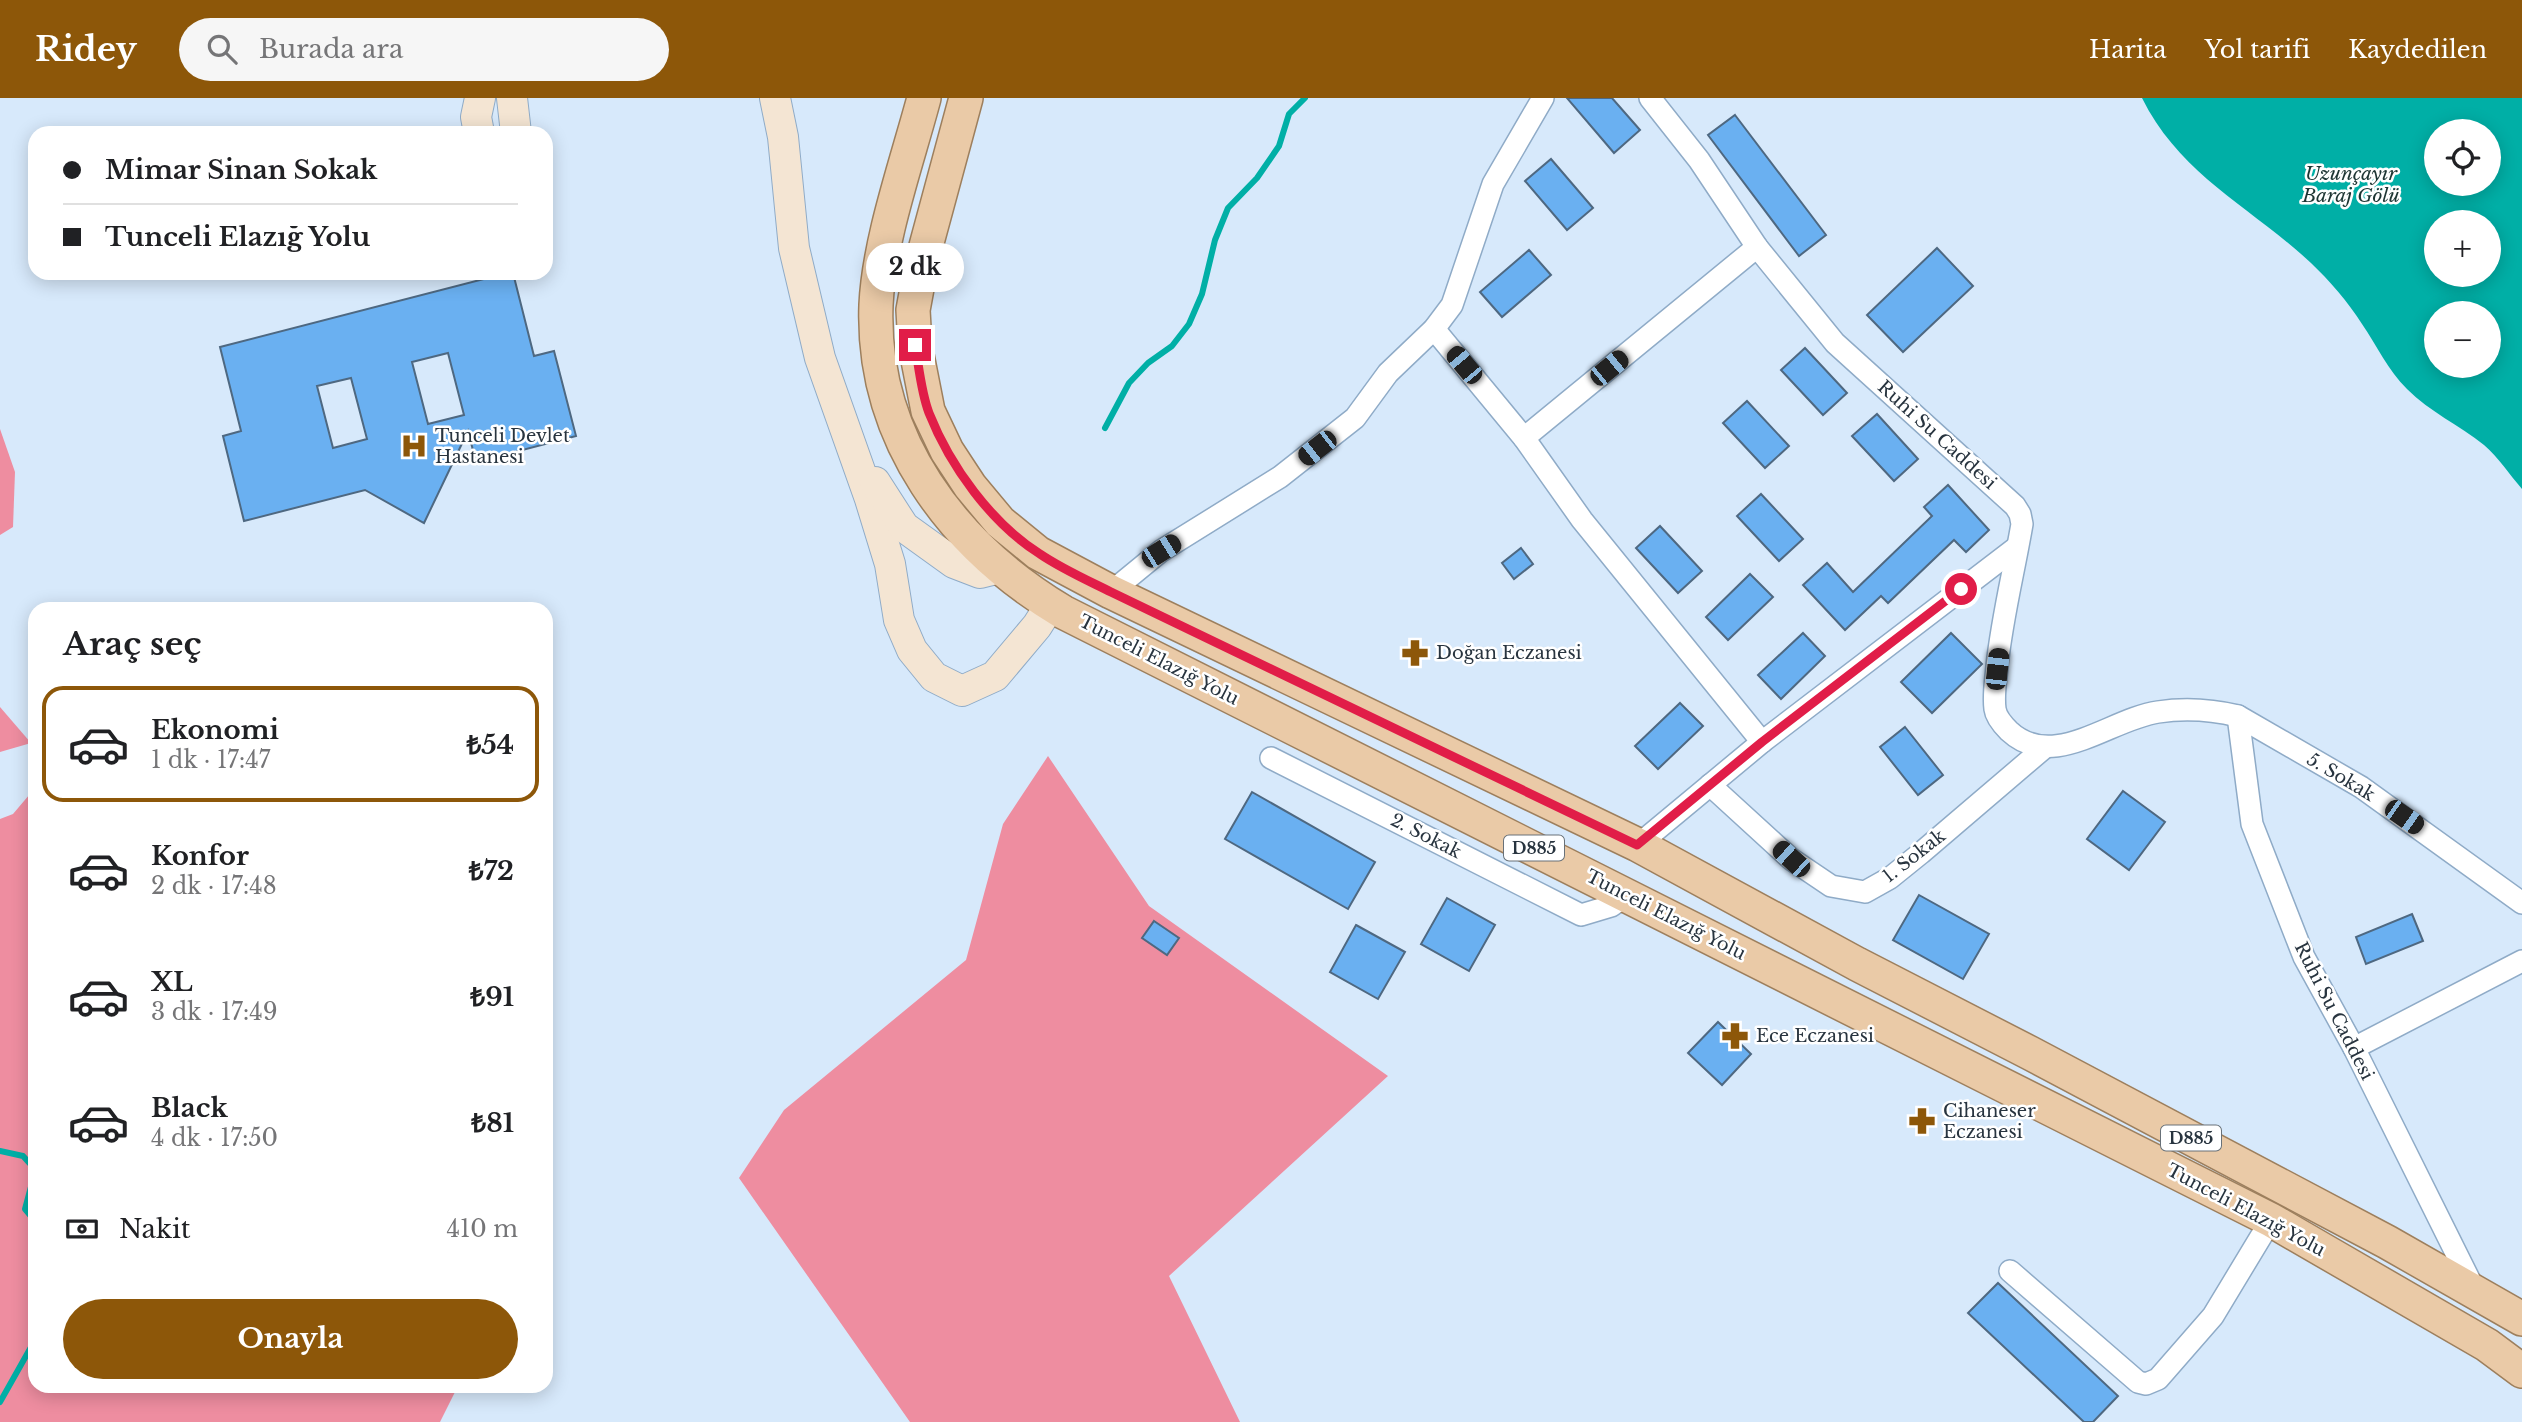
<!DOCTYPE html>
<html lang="tr">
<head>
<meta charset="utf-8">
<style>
	body { margin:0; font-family:"Libre Baskerville",serif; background:#f6f6f6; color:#202124; height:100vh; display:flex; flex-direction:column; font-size:26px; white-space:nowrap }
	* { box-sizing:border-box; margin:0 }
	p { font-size:23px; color:#757577 }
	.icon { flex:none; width:38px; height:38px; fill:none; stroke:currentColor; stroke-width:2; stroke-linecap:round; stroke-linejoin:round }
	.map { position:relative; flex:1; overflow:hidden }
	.sheet { position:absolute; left:28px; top:504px; width:525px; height:791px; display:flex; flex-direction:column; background:#fff; border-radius:21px; box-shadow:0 4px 18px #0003 }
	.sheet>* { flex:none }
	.banner { position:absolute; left:28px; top:28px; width:525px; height:154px; border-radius:21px; box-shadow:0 4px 18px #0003; display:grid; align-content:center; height:154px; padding:0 35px; background:#fff }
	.buttons { position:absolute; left:2424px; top:21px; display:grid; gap:14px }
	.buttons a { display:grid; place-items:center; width:77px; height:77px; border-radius:50%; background:#fff; box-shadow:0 4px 18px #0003; font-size:35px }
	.end { position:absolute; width:32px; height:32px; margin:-16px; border:9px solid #e11d48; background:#fff; box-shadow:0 0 0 4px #fff }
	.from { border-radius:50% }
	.bubble { position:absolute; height:49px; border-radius:24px; background:#fff; box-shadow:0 4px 18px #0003; font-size:23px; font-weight:800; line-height:49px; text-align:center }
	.car { position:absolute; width:21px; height:42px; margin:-21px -10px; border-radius:9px; box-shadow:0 0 5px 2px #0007; background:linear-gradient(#222 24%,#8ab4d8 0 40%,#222 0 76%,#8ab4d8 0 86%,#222 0) }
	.banner b { display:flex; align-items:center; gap:24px; height:66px; font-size:26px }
	.banner b+b { border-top:2px solid #e0e0e0 }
	.banner i { width:18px; height:18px; background:#202124 }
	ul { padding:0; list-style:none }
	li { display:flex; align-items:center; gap:21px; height:116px; margin:0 14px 10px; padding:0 21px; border:4px solid transparent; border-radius:21px }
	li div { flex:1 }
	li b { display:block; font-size:26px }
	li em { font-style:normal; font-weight:800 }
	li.on { border-color:#8d5709 }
	li>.icon { width:63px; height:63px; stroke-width:1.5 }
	h2 { padding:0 35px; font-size:32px; line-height:84px }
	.pay { display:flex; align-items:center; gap:18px; height:77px; padding:0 35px; font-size:26px }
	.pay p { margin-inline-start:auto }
	.button { display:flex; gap:14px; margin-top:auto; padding:14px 35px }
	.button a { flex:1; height:80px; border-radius:42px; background:#8d5709; color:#fff; font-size:28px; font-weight:800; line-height:80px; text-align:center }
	header { display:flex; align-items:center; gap:42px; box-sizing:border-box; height:98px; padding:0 35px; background:#8d5709; color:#fff }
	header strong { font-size:33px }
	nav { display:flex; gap:38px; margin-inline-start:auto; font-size:24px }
	.search { width:490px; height:63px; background:#f6f6f6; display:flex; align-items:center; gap:18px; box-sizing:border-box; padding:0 24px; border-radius:38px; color:#757577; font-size:26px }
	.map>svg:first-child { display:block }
	.forest { fill:#ee8da0 }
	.water { fill:#00afa6; fill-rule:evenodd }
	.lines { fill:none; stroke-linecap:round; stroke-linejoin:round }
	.stream { stroke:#00afa6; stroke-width:6 }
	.building { fill:#6ab0f1; stroke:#4e6881; stroke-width:2; fill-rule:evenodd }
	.street-casing { stroke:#8fabc7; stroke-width:24 }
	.secondary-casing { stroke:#8fabc7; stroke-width:32 }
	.primary-casing { stroke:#9d7f5d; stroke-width:36 }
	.street { stroke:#fff; stroke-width:21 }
	.secondary { stroke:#f4e5d3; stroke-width:30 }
	.primary { stroke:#eacaa7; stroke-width:33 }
	.route { stroke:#e11d48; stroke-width:9 }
	.labels { text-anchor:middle; stroke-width:5; stroke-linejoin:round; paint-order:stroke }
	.shield { fill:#fff; stroke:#687179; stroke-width:2 }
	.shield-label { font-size:16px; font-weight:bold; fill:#28343f }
	.street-label { font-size:18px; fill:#28343f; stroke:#fff }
	.poi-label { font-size:18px; fill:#28343f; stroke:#fff; text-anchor:start }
	.water-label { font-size:19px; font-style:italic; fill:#1d3533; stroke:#fff }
</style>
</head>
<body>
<header>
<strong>Ridey</strong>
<div class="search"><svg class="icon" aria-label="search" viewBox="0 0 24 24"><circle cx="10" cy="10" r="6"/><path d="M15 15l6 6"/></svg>Burada ara</div>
<nav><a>Harita</a><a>Yol tarifi</a><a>Kaydedilen</a></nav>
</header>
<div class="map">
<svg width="2522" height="1324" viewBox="0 0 2522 1324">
	<rect width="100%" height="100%" fill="#d7e9fb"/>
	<g class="forest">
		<polygon points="0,331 15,374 13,429 0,437"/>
		<polygon points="0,609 31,645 0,654"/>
		<polygon points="1048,658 1149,808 1388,978 1169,1178 1240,1324 910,1324 739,1080 784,1012 966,862 1003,726"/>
		<polygon points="35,690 35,1288 458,1288 440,1324 0,1324 0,721 13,716"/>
	</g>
	<path class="water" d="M 2142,0 L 2522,0 L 2522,391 C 2509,376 2499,360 2484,347 C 2459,327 2430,314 2407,291 C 2388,272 2377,248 2362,226 C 2348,204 2330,183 2311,165 C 2250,108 2181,78 2142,0 ZM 2436,33 L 2488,33 L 2488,86 L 2436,86 ZM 2436,124 L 2488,124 L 2488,177 L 2436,177 ZM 2436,215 L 2488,215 L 2488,268 L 2436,268 Z"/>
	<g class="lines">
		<g class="stream">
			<polyline points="1105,330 1129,285 1148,265 1172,248 1189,226 1202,196 1215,142 1228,110 1257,80 1279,48 1289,16 1305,0"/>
			<polyline points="0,1053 23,1058 33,1069 32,1085 25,1111 35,1123"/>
			<polyline points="0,1304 35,1242"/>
		</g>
	</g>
	<g class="building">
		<polygon points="1567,0 1612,0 1640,32 1614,55"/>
		<polygon points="1735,17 1826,137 1799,158 1708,37"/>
		<polygon points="1551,61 1593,110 1567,132 1525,83"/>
		<polygon points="1937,150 1973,188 1903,254 1867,217"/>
		<polygon points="1529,152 1551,177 1502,219 1480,194"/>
		<path d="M 507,175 L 513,175 L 534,258 L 554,253 L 576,338 L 476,364 L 468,333 L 424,425 L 365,392 L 244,423 L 223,338 L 241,333 L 220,249 ZM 448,255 L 464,317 L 428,326 L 412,264 ZM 351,280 L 367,341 L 333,350 L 317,288 Z"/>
		<polygon points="1805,250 1847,295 1823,317 1781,272"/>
		<polygon points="1747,303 1789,348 1765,370 1723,325"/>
		<polygon points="1877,316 1918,361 1894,383 1852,338"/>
		<polygon points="1948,387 1989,432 1966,454 1954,442 1888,505 1881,498 1845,532 1803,487 1827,465 1853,494 1932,418 1924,409"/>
		<polygon points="1761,396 1803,441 1779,463 1737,418"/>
		<polygon points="1660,428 1702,473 1678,495 1636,450"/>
		<polygon points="1521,450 1533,466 1514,481 1502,465"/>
		<polygon points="1750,476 1773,499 1728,542 1706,519"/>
		<polygon points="1803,535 1825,558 1781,601 1758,577"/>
		<polygon points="1951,535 1982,566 1932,615 1901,584"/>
		<polygon points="1680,605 1703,628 1658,671 1635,648"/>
		<polygon points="1905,629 1943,677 1918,697 1880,649"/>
		<polygon points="2123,693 2165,724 2129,772 2087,741"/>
		<polygon points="1252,694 1375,764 1348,811 1225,741"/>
		<polygon points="1919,797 1989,836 1963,881 1893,842"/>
		<polygon points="1447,800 1495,827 1469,873 1421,846"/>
		<polygon points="2412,816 2423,843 2366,866 2356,839"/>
		<polygon points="1154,823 1179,840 1167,857 1142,840"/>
		<polygon points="1356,827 1405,854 1378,901 1330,874"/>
		<polygon points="1718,924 1751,956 1722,987 1688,955"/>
		<polygon points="1998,1185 2118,1298 2093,1324 2084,1324 1968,1215"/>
	</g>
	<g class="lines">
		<defs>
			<g id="street">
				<path d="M 1650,0 L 1699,62 L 1757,149 L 1835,245 L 2015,408 L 2020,416 L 2022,426 C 2014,473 2002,520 1997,568 C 1996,582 1993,596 1995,611 C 1996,619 2003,627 2009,633 C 2053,674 2110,621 2158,614 C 2184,610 2213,612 2238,618 L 2361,689 L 2522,805"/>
				<polyline points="1434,231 1524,340 1582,422 1762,644"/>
				<polyline points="1524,340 1757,149"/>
				<polyline points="1111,494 1161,453 1280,379 1355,320 1388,275 1434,231 1452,207 1493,86 1543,0"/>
				<polyline points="2238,618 2252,726 2304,859 2354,950 2475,1193"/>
				<polyline points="1271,660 1581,817 1611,808 1627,797"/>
				<polyline points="1710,687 1791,761 1831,788 1865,794 1890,780 1921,755 2044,650"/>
				<polyline points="1638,747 1762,644 2017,449"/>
				<polyline points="2354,950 2522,863"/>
				<polyline points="2010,1173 2138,1284 2146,1286 2158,1281 2213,1218 2271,1122"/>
			</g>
			<g id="secondary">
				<polyline points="512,0 516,35"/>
				<polyline points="775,0 783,39 794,150 820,260 870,401 890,466 899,522 912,552 934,579 962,593 995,578 1037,528 1051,506"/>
				<polyline points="479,35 476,19 480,0"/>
				<polyline points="875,384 904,429 954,465 980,475 1000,470"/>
			</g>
			<g id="primary">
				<path d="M 924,0 C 907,64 879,142 876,207 C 871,341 953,448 1063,514 L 2271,1122 L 2487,1247 L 2522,1273"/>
				<polyline points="966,0 922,163 913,212 915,247 928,313 947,353 970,388 1000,424 1038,455 1111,494 1638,747 1857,866 2030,955 2387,1144 2522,1221"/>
			</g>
		</defs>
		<use href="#street" class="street-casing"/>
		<use href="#secondary" class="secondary-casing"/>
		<use href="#primary" class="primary-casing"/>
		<use href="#street" class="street"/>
		<use href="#secondary" class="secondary"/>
		<use href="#primary" class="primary"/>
	</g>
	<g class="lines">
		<path class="route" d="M 915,247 C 919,269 921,294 929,315 C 950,368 991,425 1040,456 C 1062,471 1087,482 1111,494 L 1637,747 L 1762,644 L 1961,491"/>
	</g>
	<defs>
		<symbol id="hospital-bare" viewBox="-9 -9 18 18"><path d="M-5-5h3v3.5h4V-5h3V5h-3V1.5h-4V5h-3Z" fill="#8d5709" stroke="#fff" stroke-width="2.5" paint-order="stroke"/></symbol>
		<symbol id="pharmacy-bare" viewBox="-9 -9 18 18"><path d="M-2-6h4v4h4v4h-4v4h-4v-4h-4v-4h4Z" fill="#8d5709" stroke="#fff" stroke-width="2.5" paint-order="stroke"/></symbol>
	</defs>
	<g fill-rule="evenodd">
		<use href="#hospital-bare" x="395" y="329" width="38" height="38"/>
		<use href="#pharmacy-bare" x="1396" y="536" width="38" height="38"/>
		<use href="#pharmacy-bare" x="1716" y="919" width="38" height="38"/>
		<use href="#pharmacy-bare" x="1903" y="1004" width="38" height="38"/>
	</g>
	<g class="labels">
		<g class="shield">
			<rect x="1504" y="737.5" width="60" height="25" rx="5"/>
			<rect x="2161" y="1027.5" width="60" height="25" rx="5"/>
		</g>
		<g class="shield-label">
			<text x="1534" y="756">D885</text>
			<text x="2191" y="1046">D885</text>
		</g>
		<g class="street-label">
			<text transform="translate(1937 337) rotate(42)" y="6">Ruhi Su Caddesi</text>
			<text transform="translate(1159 562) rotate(27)" y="6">Tunceli Elazığ Yolu</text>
			<text transform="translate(2341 679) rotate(31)" y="6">5. Sokak</text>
			<text transform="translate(1426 738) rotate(27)" y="6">2. Sokak</text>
			<text transform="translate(1914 758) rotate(-38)" y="6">1. Sokak</text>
			<text transform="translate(1666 817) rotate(27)" y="6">Tunceli Elazığ Yolu</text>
			<text transform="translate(2334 913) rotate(63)" y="6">Ruhi Su Caddesi</text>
			<text transform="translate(2246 1112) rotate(28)" y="6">Tunceli Elazığ Yolu</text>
		</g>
		<g class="poi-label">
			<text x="435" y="344">Tunceli Devlet<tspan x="435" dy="21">Hastanesi</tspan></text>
			<text x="1436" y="561">Doğan Eczanesi</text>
			<text x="1756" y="944">Ece Eczanesi</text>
			<text x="1943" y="1019">Cihaneser<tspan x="1943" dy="21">Eczanesi</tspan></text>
		</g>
		<g class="water-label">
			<text x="2351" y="82">Uzunçayır<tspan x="2351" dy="22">Baraj Gölü</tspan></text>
		</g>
	</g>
</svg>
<div class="buttons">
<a><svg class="icon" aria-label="locate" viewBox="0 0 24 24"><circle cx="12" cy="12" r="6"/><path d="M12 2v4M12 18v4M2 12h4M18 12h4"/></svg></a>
<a>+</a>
<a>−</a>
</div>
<i class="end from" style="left:1961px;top:491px"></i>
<i class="end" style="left:915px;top:247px"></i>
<div class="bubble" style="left:866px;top:145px;width:98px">2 dk</div>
<i class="car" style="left:1464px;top:267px;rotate:320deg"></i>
<i class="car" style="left:1609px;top:270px;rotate:51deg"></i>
<i class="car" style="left:1317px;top:350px;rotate:232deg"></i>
<i class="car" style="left:1161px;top:453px;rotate:58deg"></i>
<i class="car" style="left:1997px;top:571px;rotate:6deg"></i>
<i class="car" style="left:2404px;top:719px;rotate:125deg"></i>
<i class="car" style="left:1791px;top:761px;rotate:312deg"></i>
<div class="banner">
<b><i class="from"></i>Mimar Sinan Sokak</b>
<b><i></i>Tunceli Elazığ Yolu</b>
</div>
<section class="sheet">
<h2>Araç seç</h2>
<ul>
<li class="on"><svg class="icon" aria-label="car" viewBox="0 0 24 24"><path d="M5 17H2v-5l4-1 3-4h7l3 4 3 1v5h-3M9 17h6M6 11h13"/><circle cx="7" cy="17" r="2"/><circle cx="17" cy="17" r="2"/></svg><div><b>Ekonomi</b><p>1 dk · 17:47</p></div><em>₺54</em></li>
<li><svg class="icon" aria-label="car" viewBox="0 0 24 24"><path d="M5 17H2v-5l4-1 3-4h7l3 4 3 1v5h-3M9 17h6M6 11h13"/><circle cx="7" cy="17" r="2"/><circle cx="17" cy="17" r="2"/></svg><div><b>Konfor</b><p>2 dk · 17:48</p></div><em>₺72</em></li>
<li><svg class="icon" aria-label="car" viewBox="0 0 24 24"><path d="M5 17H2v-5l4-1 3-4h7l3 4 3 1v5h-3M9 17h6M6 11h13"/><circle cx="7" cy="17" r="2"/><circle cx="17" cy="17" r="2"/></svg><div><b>XL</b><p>3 dk · 17:49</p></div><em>₺91</em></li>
<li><svg class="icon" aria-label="car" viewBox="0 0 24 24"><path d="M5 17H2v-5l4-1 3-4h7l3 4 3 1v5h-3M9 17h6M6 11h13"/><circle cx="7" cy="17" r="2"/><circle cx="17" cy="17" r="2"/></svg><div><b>Black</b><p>4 dk · 17:50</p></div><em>₺81</em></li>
</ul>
<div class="pay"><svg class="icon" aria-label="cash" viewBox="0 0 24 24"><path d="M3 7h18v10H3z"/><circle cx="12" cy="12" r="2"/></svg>Nakit<p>410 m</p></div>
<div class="button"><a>Onayla</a></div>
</section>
</div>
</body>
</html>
